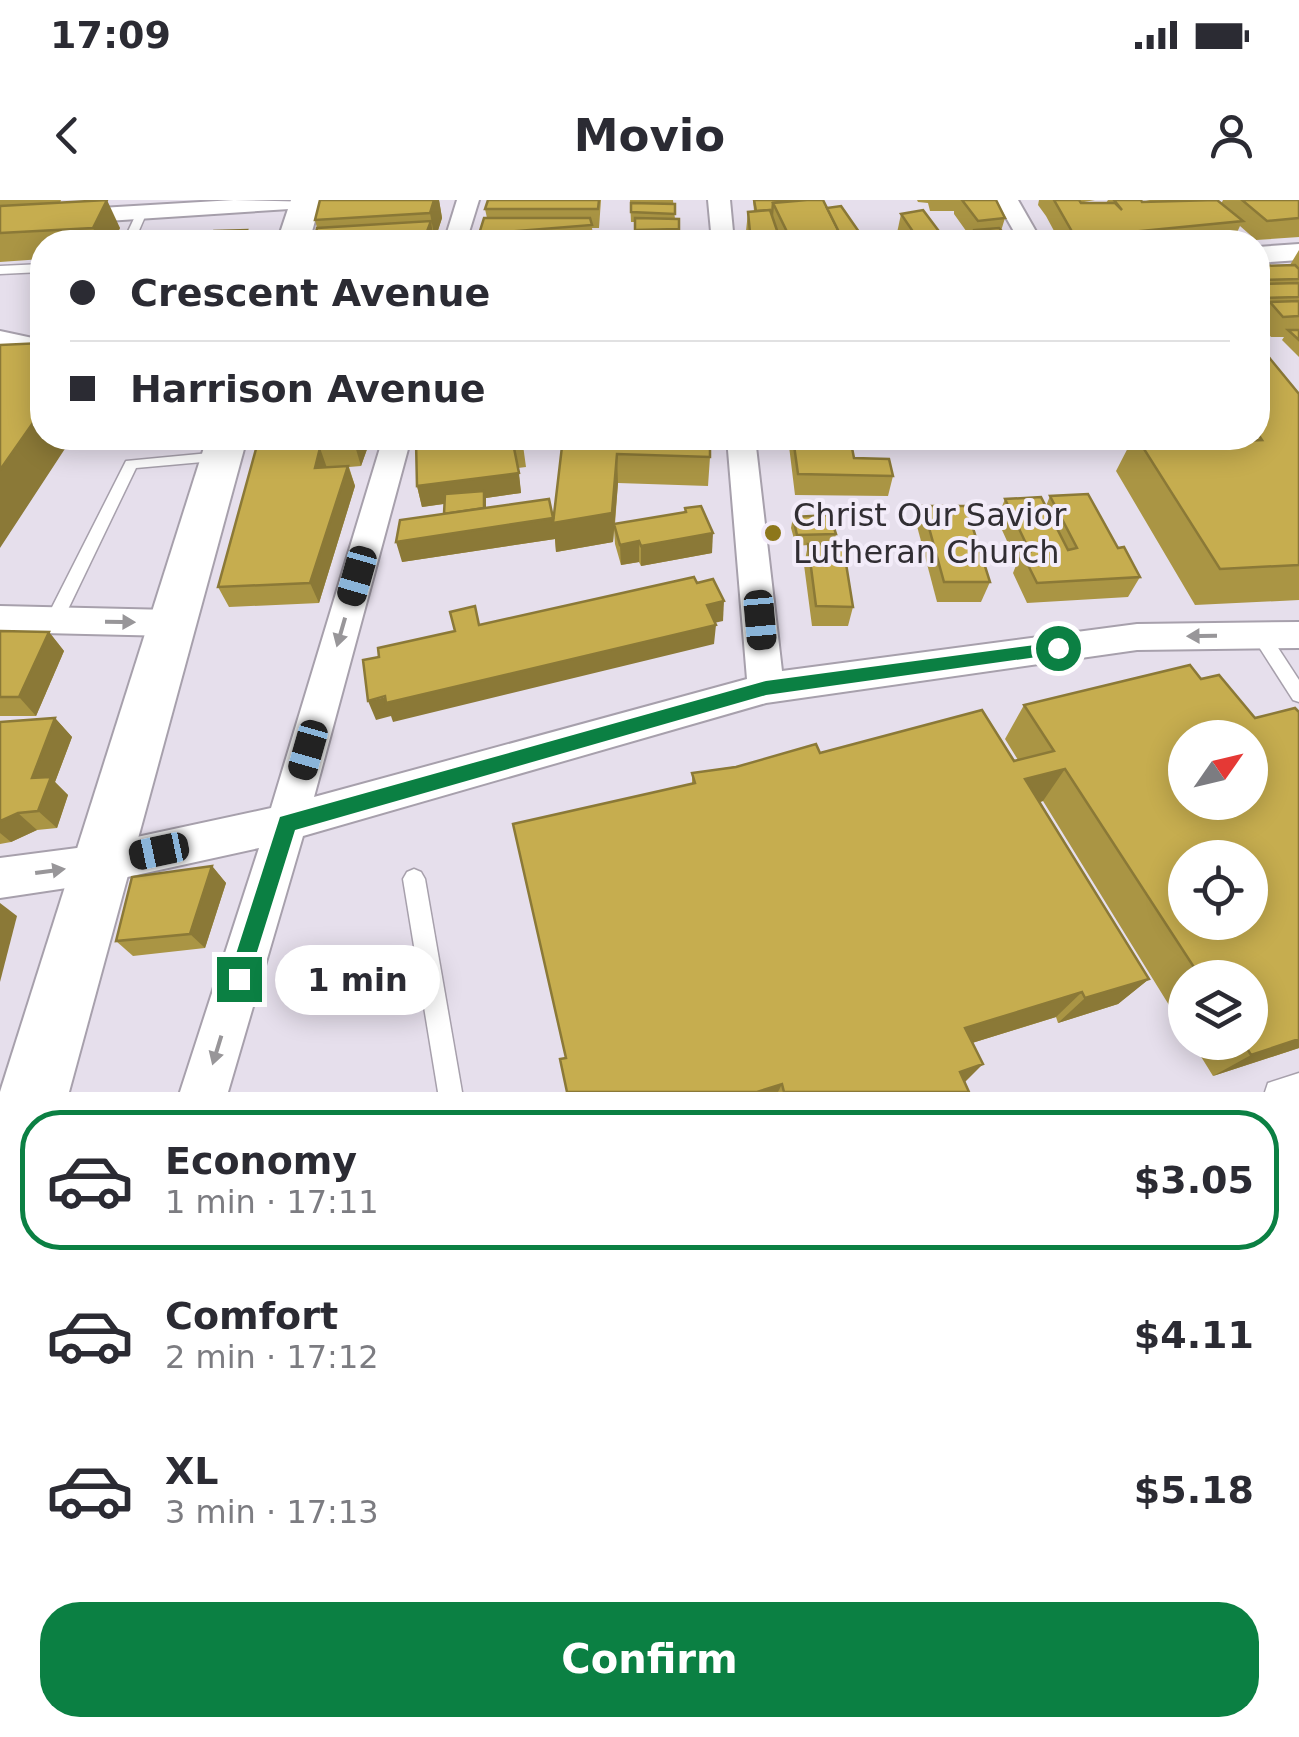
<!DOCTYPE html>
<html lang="en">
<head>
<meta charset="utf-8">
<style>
	body { margin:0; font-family:"DejaVu Sans",sans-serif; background:#f2f2f3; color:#2b2b33; height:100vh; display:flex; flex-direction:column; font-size:38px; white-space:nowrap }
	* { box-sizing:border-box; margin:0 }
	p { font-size:32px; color:#7c7c81 }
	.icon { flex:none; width:55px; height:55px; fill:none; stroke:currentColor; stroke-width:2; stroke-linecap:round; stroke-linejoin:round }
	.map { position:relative; height:892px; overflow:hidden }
	.details { display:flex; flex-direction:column; background:#fff; flex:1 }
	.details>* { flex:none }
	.top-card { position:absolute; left:30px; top:30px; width:1240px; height:220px; border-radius:40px; box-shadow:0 5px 25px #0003; display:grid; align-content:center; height:220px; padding:0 40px; background:#fff }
	.needle { width:65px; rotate:56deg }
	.fabs { position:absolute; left:1168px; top:520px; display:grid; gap:20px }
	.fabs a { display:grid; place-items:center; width:100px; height:100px; border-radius:50%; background:#fff; box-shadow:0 5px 25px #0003; font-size:50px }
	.end { position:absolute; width:45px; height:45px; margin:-22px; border:12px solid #0b8043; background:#fff; box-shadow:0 0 0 5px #fff }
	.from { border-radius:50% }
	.bubble { position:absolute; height:70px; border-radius:35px; background:#fff; box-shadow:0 5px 25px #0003; font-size:32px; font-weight:700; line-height:70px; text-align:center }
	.car { position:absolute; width:30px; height:60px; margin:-30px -15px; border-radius:12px; box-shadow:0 0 8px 2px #0007; background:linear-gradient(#222 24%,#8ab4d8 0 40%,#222 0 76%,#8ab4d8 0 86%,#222 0) }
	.top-card b { display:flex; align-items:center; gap:35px; height:95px; font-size:38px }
	.top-card b+b { border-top:2px solid #e1e1e2 }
	.top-card i { width:25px; height:25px; background:#2b2b33 }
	ul { padding:18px 0 0; list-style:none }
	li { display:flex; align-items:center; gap:30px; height:140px; margin:0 20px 15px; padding:0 20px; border:5px solid transparent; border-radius:40px }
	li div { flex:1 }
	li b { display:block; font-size:38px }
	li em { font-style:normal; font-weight:700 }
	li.on { border-color:#0b8043 }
	li>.icon { width:90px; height:90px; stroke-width:1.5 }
	.button { display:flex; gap:20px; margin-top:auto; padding:20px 40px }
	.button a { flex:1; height:115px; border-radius:40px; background:#0b8043; color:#fff; font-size:40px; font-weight:700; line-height:115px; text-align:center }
	.status { display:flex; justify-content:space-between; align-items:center; height:70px; padding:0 50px; background:#fff; direction:ltr }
	.status svg { height:28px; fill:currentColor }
	header { display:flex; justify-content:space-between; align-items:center; height:130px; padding:0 40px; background:#fff; font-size:45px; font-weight:700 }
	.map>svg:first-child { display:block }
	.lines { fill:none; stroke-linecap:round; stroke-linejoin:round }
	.service-casing { stroke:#a7a0ac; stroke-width:3 }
	.minor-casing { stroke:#a7a0ac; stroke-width:4 }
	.tertiary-casing { stroke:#a7a0ac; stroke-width:4 }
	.secondary-casing { stroke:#a7a0ac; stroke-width:4 }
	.service { fill:#fff; fill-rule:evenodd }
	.minor { fill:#fff; fill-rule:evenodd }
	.tertiary { fill:#fff; fill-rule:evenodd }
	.secondary { fill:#fff; fill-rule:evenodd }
	.wall { fill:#aa9544 }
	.shaded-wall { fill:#8b7937 }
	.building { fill:#c6ad4f; stroke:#8b7937; stroke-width:2.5; fill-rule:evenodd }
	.oneway { fill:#989699 }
	.route { fill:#0b8043 }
	.poi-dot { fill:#8d771b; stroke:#f3ecf9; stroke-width:4 }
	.labels { text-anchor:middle; stroke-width:8; stroke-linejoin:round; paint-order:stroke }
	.poi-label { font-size:32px; fill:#312e33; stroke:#f3ecf9; text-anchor:start }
</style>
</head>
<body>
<div class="status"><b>17:09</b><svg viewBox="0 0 49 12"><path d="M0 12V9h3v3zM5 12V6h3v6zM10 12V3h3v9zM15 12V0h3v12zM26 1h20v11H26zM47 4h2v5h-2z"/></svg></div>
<header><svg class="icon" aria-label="back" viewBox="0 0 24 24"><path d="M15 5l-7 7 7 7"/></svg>Movio<svg class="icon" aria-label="person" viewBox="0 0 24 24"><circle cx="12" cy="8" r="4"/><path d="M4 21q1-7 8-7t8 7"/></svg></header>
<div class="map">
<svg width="1299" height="892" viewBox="0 0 1299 892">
	<rect width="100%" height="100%" fill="#e6dfec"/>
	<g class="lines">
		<defs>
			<g id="service">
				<polygon points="138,10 147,12 134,42 123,42"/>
				<polygon points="152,39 200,39 206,42 146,42"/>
				<polygon points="42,64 42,72 0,74 0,66"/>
				<polygon points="220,252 225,254 225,260 136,268 60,426 48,426 45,421 126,261"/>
				<polygon points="1261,429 1267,431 1299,480 1299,502 1293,500 1252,436 1255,431"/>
				<polygon points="414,669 421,672 425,679 462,892 438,892 403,679 407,672"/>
				<polygon points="1299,873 1299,892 1265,892 1268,883"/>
			</g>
			<g id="minor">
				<polygon points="234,0 316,2 305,8 0,28 0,14"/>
				<polygon points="457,0 479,0 466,42 444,42"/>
				<polygon points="708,0 730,0 734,42 712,42"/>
				<polygon points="996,0 1018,0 1042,42 1020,42"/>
				<polygon points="383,238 411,238 314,597 747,479 727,238 755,238 782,471 1137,424 1299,422 1299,448 1137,450 766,503 303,636 228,892 180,892 259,648 100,683 0,698 0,658 100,645 271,608"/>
				<polygon points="0,406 171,410 183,414 188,423 183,432 171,436 0,432"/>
			</g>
			<g id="tertiary">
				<polygon points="1299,44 1299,60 1258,63 1258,47"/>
				<polygon points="0,131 42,140 42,158 0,149"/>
			</g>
			<g id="secondary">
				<polygon points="291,0 321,0 309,42 277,42"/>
				<polygon points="207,238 247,238 69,892 0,892"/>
			</g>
		</defs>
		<use href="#service" class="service-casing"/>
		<use href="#minor" class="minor-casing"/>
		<use href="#tertiary" class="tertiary-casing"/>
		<use href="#secondary" class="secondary-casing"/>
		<use href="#service" class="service"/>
		<use href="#minor" class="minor"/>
		<use href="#tertiary" class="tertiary"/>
		<use href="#secondary" class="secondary"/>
	</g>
	<g class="wall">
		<polygon points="0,0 61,0 60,3 120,28 113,42 42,42 42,59 0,62"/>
		<polygon points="439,0 442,18 434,42 314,42 317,28 315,20"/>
		<polygon points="488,0 601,0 599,28 592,28 593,34 597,42 480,42 479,34 487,18 485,9"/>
		<polygon points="630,0 673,0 675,19 679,29 679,39 643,40 644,42 619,42 619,35 635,33 635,22 631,22"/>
		<polygon points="753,0 823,0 827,8 866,42 747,42 746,31 748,12 754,11"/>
		<polygon points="917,0 996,0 1005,18 1001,31 1012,42 974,42 954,14 954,11 930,11 928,3 918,2"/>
		<polygon points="1039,0 1095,0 1084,2 1086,3 1106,3 1108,0 1141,0 1142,2 1150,0 1217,0 1221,4 1223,0 1299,0 1299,37 1256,40 1240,26 1233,41 1215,42 1060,42 1046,16 1038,5"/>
		<polygon points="901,14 947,42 903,42 897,33"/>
		<polygon points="1299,50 1299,157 1282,140 1284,137 1271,137 1258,122 1261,118 1258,118 1258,66 1290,65"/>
		<polygon points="1258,144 1299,194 1299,400 1195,405 1116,271 1133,238 1158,238 1162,244 1213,242 1210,238 1258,238"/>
		<polygon points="259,238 371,238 361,266 349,267 355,286 319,403 229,407 218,387"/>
		<polygon points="434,238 522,238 526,267 518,268 521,293 486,298 486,308 553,321 563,238 710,257 708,286 618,283 615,324 685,312 685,308 712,353 641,366 639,362 621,365 615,344 614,330 613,342 556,352 555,339 402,362 444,314 444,304 422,307 417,286"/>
		<polygon points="788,238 866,238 865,240 850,239 854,258 893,276 888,296 795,295"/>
		<polygon points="1050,296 1118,348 1140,377 1128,397 1027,403 1013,373 1017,363 997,319 1005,299 1046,306"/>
		<polygon points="923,306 990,382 981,402 937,402 917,326"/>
		<polygon points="793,317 836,334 834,344 820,345 853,407 848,426 812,426 804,365 808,345 796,346 791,328"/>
		<polygon points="0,431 49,432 64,451 36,516 0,516"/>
		<polygon points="1201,479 1255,518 1299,512 1299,848 1213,876 1192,842 1250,842 1250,778 1185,778 1185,831 1043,601 1040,602 1149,779 1118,804 1058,823 1056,817 972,843 965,882 969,892 567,892 566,858 692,584 692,573 820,553 1014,561 1018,560 1005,539 1024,505"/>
		<polygon points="55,518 72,537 55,582 68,595 57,628 37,630 11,642 0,644 0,522"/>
		<polygon points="212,666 226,683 205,748 133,756 116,741"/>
	</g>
	<g class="shaded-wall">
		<polygon points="107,0 120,28 113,42 100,42 93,28"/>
		<polygon points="434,0 439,0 442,18 435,40 430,13"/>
		<polygon points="431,21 434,42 423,42"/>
		<polygon points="247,30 251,42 243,42"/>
		<polygon points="42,210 42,238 72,238 0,348 0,270"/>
		<polygon points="358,238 371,238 361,266 355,246"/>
		<polygon points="320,248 327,268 315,268"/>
		<polygon points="617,254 618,283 613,342 556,352 555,339 402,362 396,342 553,318"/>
		<polygon points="348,266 355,286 319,403 310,383"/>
		<polygon points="519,273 521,293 486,298 486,323 484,313 484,298 422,307 417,286"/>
		<polygon points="713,333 712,353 641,366 641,346"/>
		<polygon points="639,341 639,362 621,365 620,345"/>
		<polygon points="724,401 723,421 705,425 707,405"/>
		<polygon points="716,425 714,444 393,522 391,516 376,520 368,501"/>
		<polygon points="49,432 64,451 36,516 19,497"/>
		<polygon points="55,518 72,537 55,582 68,595 57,628 38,611 32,578"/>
		<polygon points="1065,569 1043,601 1006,612 1025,579"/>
		<polygon points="18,613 37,630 11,642 0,633 0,621"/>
		<polygon points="212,666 226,683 205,748 190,734"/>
		<polygon points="0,703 17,716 0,782"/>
		<polygon points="1149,779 1118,804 1058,823 1085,798"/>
		<polygon points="1082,792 1056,817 946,851 965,828"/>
		<polygon points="1299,839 1299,848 1213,876 1251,855"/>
		<polygon points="983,864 962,885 960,872"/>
		<polygon points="782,884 778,892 757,892"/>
	</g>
	<g class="building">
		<polygon points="107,0 93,28 0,33 0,6"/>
		<polygon points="320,0 434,0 430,13 315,20"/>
		<polygon points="488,0 599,0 598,9 485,9"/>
		<polygon points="754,0 806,0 773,3 772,14 770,10 756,11"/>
		<polygon points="807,0 823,0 844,42 792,42 773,3"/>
		<polygon points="962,0 996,0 1005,18 978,21"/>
		<polygon points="1054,0 1079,0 1081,3 1115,3 1122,10 1114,0 1141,0 1142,2 1217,0 1243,21 1080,37 1074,35"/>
		<polygon points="1242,0 1299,0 1299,18 1267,21"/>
		<polygon points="631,3 675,4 675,14 631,12"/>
		<polygon points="841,6 866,42 844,42 827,8"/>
		<polygon points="770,10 781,42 751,42 748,12"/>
		<polygon points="923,10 947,42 920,42 901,14"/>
		<polygon points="484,18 590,18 592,25 479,34"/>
		<polygon points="635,18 679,19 679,29 635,30"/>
		<polygon points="431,21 423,42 420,42 420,39 373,42 314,42 317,28"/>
		<polygon points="999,28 1012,42 986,42 975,30"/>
		<polygon points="247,30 243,42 209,42 214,31"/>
		<polygon points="641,33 644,42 620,42 619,35"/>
		<polygon points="595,34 597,42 547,42 573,41 572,36"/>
		<polygon points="420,39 418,42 373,42"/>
		<polygon points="1295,65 1299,69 1299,79 1258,80 1258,66"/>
		<polygon points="1299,83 1299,97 1265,98 1258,90 1258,84"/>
		<polygon points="1299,101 1299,116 1283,117 1270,102"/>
		<polygon points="1288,130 1299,130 1299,140"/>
		<polygon points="42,143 42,210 0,270 0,145"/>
		<polygon points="1258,144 1299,194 1299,365 1220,369 1137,238 1158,238 1162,244 1262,240 1258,234"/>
		<polygon points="259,238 358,238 355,246 320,248 315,268 348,266 310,383 218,387"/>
		<polygon points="440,238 522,238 523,247 514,248 519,273 417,286 416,241"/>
		<polygon points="563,238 710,238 710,257 617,254 612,313 553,323"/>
		<polygon points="793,238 850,238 854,258 889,259 893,276 798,274"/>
		<polygon points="484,291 484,308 444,314 445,294"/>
		<polygon points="1088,294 1118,348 1124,347 1140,377 1037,383 1022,353 1030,352 1005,299 1041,297 1068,350 1077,348 1050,296"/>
		<polygon points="549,299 553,318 396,342 400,320"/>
		<polygon points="701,306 713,333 641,346 639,341 620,345 614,324 686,312 685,308"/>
		<polygon points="923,306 966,306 990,382 944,382"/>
		<polygon points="830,315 836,334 797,335 793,317"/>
		<polygon points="808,344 843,345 853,407 816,406"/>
		<polygon points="694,377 697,383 713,379 724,401 707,405 716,425 386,503 385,496 368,501 363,460 379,457 378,448 455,431 450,412 475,406 479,425"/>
		<polygon points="0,431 49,432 19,497 0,497"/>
		<path d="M 1190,465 L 1201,479 L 1219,475 L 1255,518 L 1295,508 L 1299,512 L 1299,839 L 1251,855 L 1243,842 L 1250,842 L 1250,778 L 1201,778 L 1065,569 L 1025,579 L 1149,779 L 1085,798 L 1082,792 L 965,828 L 983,864 L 960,872 L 969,892 L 784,892 L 782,884 L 757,892 L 567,892 L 560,859 L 566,858 L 513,624 L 695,583 L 692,573 L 736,567 L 816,544 L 820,553 L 982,510 L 1014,561 L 1054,551 L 1024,505 ZM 1185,538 L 1250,538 L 1250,602 L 1185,602 ZM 1185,658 L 1250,658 L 1250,722 L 1185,722 Z"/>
		<polygon points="55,518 32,578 51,577 38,611 18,613 0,621 0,522"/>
		<polygon points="212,666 190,734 116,741 132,677"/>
	</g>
	<defs><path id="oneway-solid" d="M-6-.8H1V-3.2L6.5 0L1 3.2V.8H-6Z" transform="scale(2.5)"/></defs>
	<g class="oneway">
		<use href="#oneway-solid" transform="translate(120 422) rotate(1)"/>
		<use href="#oneway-solid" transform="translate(341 432) rotate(106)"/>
		<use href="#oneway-solid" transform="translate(1202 436) rotate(179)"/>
		<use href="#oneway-solid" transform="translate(50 671) rotate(-8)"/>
		<use href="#oneway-solid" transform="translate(217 850) rotate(107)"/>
	</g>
	<polygon class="route" points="1058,442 1066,448 1058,454 766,495 295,630 246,787 239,790 228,779 280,617 766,481"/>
	<circle class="poi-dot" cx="773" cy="333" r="10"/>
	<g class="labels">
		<g class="poi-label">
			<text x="793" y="326">Christ Our Savior<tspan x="793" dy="37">Lutheran Church</tspan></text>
		</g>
	</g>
</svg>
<div class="fabs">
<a><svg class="needle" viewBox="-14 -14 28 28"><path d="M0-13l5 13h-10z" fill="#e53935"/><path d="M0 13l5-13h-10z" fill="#7c7c81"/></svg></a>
<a><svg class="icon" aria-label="locate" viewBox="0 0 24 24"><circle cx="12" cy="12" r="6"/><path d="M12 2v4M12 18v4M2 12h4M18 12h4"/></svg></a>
<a><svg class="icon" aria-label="layers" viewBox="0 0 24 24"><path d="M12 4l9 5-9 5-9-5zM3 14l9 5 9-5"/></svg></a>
</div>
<i class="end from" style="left:1058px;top:448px"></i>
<i class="end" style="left:239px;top:779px"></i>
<div class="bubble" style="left:275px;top:745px;width:165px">1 min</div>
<i class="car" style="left:357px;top:376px;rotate:196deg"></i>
<i class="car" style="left:760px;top:420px;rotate:175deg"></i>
<i class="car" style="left:308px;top:550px;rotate:196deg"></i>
<i class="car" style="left:159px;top:651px;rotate:258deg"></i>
<div class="top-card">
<b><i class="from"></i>Crescent Avenue</b>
<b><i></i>Harrison Avenue</b>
</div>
</div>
<section class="details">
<ul>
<li class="on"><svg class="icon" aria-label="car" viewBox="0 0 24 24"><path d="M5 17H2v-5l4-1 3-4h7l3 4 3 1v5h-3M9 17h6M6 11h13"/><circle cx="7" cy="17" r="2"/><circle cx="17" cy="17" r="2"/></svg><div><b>Economy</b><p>1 min · 17:11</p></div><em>$3.05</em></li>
<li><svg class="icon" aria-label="car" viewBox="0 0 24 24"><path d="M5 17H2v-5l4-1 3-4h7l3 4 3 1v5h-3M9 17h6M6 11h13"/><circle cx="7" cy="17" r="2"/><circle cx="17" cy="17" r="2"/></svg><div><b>Comfort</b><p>2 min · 17:12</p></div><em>$4.11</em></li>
<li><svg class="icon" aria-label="car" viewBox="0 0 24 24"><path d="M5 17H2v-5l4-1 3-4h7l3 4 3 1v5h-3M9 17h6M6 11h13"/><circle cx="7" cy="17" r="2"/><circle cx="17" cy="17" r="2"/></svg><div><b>XL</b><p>3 min · 17:13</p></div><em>$5.18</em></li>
</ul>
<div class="button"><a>Confirm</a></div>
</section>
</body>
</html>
